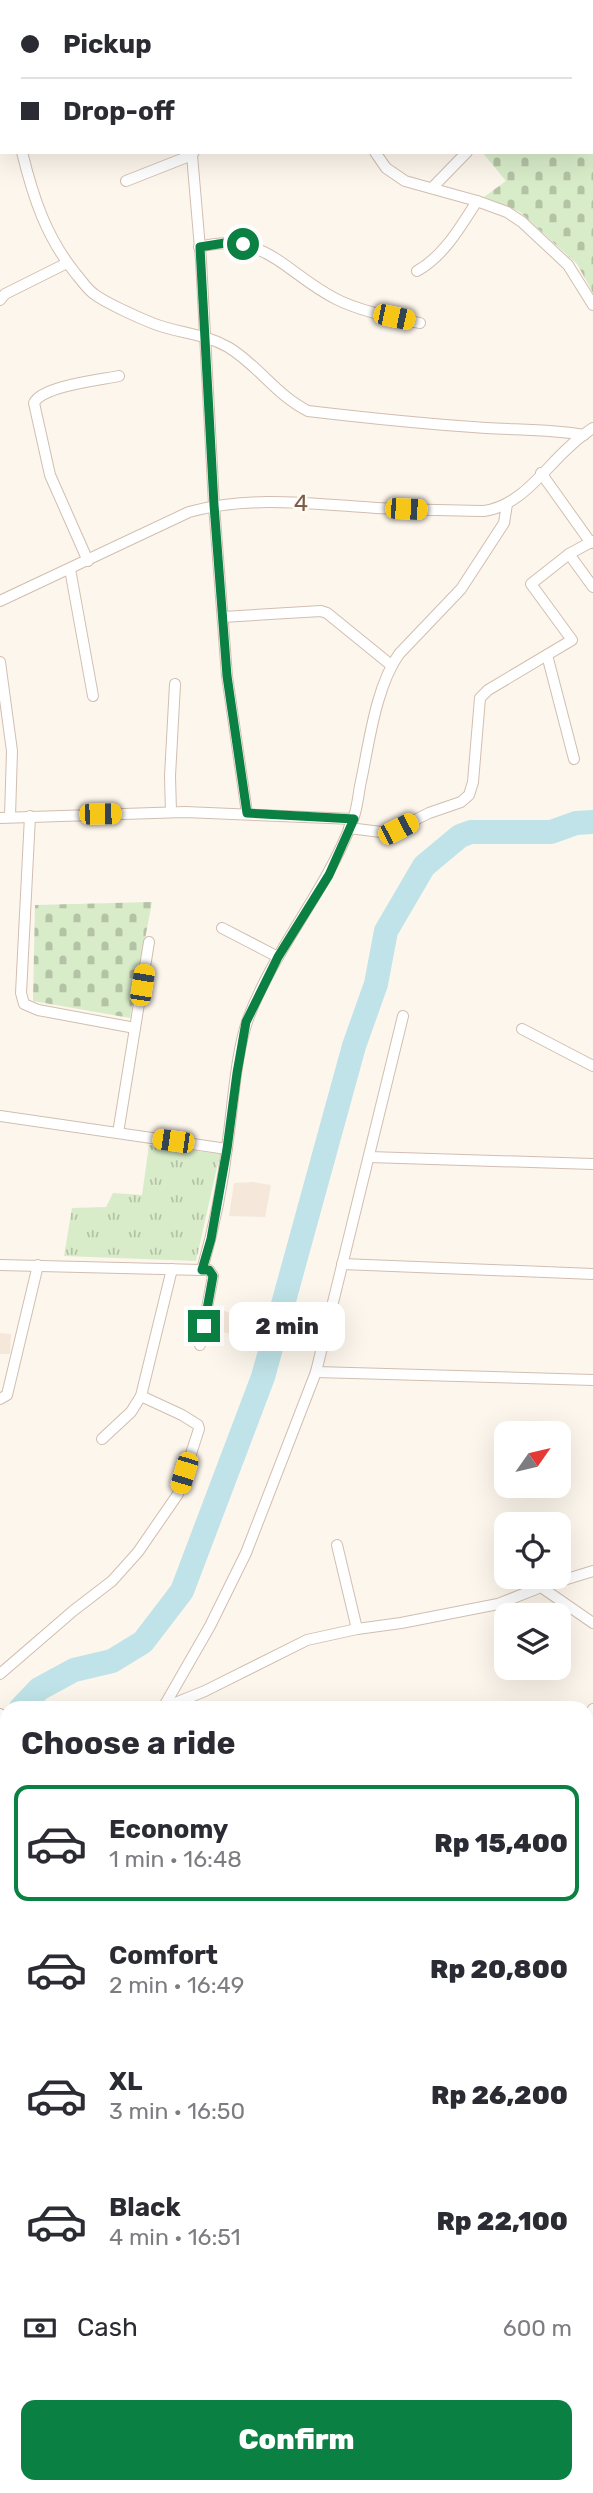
<!DOCTYPE html>
<html lang="en">
<head>
<meta charset="utf-8">
<style>
	body { margin:0; font-family:Rubik,sans-serif; background:#f7f7f7; color:#2b2b33; height:100vh; display:flex; flex-direction:column; font-size:26px; white-space:nowrap }
	* { box-sizing:border-box; margin:0 }
	p { font-size:23px; color:#7c7c81 }
	.icon { flex:none; width:38px; height:38px; fill:none; stroke:currentColor; stroke-width:2; stroke-linecap:round; stroke-linejoin:round }
	.map { position:relative; flex:1; overflow:hidden }
	.panel { position:absolute; left:0px; top:1701px; width:593px; height:793px; display:flex; flex-direction:column; background:#fff; border-radius:21px 21px 0 0; box-shadow:0 7px 28px #0002 }
	.panel>* { flex:none }
	.banner { position:absolute; left:0px; top:0px; width:593px; height:154px; box-shadow:0 7px 28px #0002; display:grid; align-content:center; height:154px; padding:0 21px; background:#fff }
	.needle { width:46px; rotate:56deg }
	.controls { position:absolute; left:494px; top:1421px; display:grid; gap:14px }
	.controls a { display:grid; place-items:center; width:77px; height:77px; border-radius:14px; background:#fff; box-shadow:0 7px 28px #0002; font-size:35px }
	.end { position:absolute; width:32px; height:32px; margin:-16px; border:9px solid #0b8043; background:#fff; box-shadow:0 0 0 4px #fff }
	.from { border-radius:50% }
	.bubble { position:absolute; height:49px; border-radius:14px; background:#fff; box-shadow:0 7px 28px #0002; font-size:23px; font-weight:800; line-height:49px; text-align:center }
	.car { position:absolute; width:21px; height:42px; margin:-21px -10px; border-radius:9px; box-shadow:0 0 5px 2px #0007; background:linear-gradient(#f5c518 24%,#345 0 40%,#f5c518 0 76%,#345 0 86%,#f5c518 0) }
	.banner b { display:flex; align-items:center; gap:24px; height:66px; font-size:26px }
	.banner b+b { border-top:2px solid #e1e1e2 }
	.banner i { width:18px; height:18px; background:#2b2b33 }
	ul { padding:0; list-style:none }
	li { display:flex; align-items:center; gap:21px; height:116px; margin:0 14px 10px; padding:0 7px; border:4px solid transparent; border-radius:14px }
	li div { flex:1 }
	li b { display:block; font-size:26px }
	li em { font-style:normal; font-weight:800 }
	li.current { border-color:#0b8043 }
	li>.icon { width:63px; height:63px; stroke-width:1.5 }
	h2 { padding:0 21px; font-size:32px; line-height:84px }
	.pay { display:flex; align-items:center; gap:18px; height:77px; padding:0 21px; font-size:26px }
	.pay p { margin-inline-start:auto }
	.cta { display:flex; gap:14px; margin-top:auto; padding:14px 21px }
	.cta a { flex:1; height:80px; border-radius:14px; background:#0b8043; color:#fff; font-size:28px; font-weight:800; line-height:80px; text-align:center }
	.map>svg:first-child { display:block }
	.residential { fill:#f5e8da }
	.grass { fill:url(#grass-tufts) }
	.cemetery { fill:url(#cemetery-stones) }
	.lines { fill:none; stroke-linecap:round; stroke-linejoin:round }
	.river { stroke:#bfe3e8; stroke-width:24 }
	.street-casing { stroke:#d1beb0; stroke-width:12 }
	.street { stroke:#fff; stroke-width:10 }
	.route { stroke:#0b8043; stroke-width:9 }
	.labels { text-anchor:middle; stroke-width:5; stroke-linejoin:round; paint-order:stroke }
	.street-label { font-size:23px; fill:#7a5c4d; stroke:#fffaf3 }
</style>
</head>
<body>
<div class="map">
<svg width="593" height="2493" viewBox="0 0 593 2493">
	<defs>
		<pattern id="grass-tufts" width="24" height="20" patternUnits="userSpaceOnUse" patternTransform="scale(1.75)"><rect width="24" height="20" fill="#d8ecc9"/><path d="M3 7l-1-3M5 7V3M7 7l1-3M15 17l-1-3M17 17v-4M19 17l1-3" fill="none" stroke="#b4c2a5"/></pattern>
		<pattern id="cemetery-stones" width="16" height="16" patternUnits="userSpaceOnUse" patternTransform="scale(1.75)"><rect width="16" height="16" fill="#d8ecc9"/><path d="M2 7V4a2 2 0 0 1 4 0v3zM10 15v-3a2 2 0 0 1 4 0v3z" fill="#b4c2a5"/></pattern>
	</defs>
	<rect width="100%" height="100%" fill="#fdf6ec"/>
	<g class="residential">
		<polygon points="253,1182 271,1185 265,1217 229,1216 234,1183"/>
		<polygon points="233,1306 247,1310 245,1318 239,1322 236,1336 204,1326 215,1308 234,1314"/>
		<polygon points="0,1333 11,1334 10,1354 0,1354"/>
	</g>
	<polygon class="grass" points="149,1145 220,1154 196,1261 64,1256 72,1208 106,1207 113,1193 142,1195"/>
	<g class="cemetery">
		<polygon points="592,79 593,81 593,293 577,264 520,212 484,197 506,181 482,152 592,152"/>
		<polygon points="152,902 130,1018 33,1001 35,905"/>
	</g>
	<g class="lines">
		<g class="river">
			<polyline points="323,0 325,2"/>
			<polyline points="510,2 512,0"/>
			<polyline points="21,1708 39,1689 74,1670 112,1661 143,1642 182,1591 263,1377 354,1046 376,984 386,931 424,866 460,836 471,832 551,832 576,823 593,822"/>
			<polyline points="0,1730 7,1723"/>
		</g>
		<defs>
			<g id="street">
				<polyline points="49,0 50,2"/>
				<polyline points="239,0 242,2"/>
				<polyline points="29,2 31,0"/>
				<polyline points="200,2 202,0"/>
				<polyline points="0,23 2,22"/>
				<polyline points="592,69 593,69"/>
				<polyline points="0,92 2,96"/>
				<path d="M 22,152 C 33,197 46,237 76,274 C 82,281 87,289 94,294 C 106,303 137,317 152,323 C 176,333 203,333 228,347 C 258,365 277,396 308,411 C 367,418 426,424 486,428 C 519,430 551,429 584,435"/>
				<polyline points="194,152 192,155 201,260 214,505 227,676 247,813"/>
				<polyline points="375,152 386,168 405,181 477,201 507,212 522,222 568,265 593,305"/>
				<polyline points="126,181 192,155"/>
				<polyline points="432,188 467,152"/>
				<path d="M 199,247 C 264,230 285,273 336,299 C 362,312 392,317 420,323"/>
				<path d="M 417,271 C 444,256 461,226 477,201"/>
				<polyline points="0,300 5,294 67,263"/>
				<polyline points="541,473 591,543"/>
				<polyline points="569,554 593,587"/>
				<path d="M 88,561 L 50,475 L 34,403 C 42,386 100,380 119,376"/>
				<polyline points="70,569 93,696"/>
				<path d="M 0,601 L 189,512 C 250,495 314,504 376,508 C 412,510 448,510 484,511 C 520,506 542,472 567,449 C 575,441 584,434 593,428"/>
				<polyline points="223,617 321,611 327,613 391,665"/>
				<polyline points="547,655 574,759"/>
				<polyline points="0,662 12,751 10,816"/>
				<polyline points="171,812 170,776 175,684"/>
				<polyline points="30,816 21,993 24,1004 38,1010 135,1028"/>
				<polyline points="0,818 185,812 353,819"/>
				<polyline points="349,828 389,833 429,813 461,802 469,795 473,782 480,698 488,690 572,640 531,584 569,554 593,541"/>
				<polyline points="222,928 278,957"/>
				<polyline points="403,1016 316,1372 593,1380"/>
				<polyline points="522,1029 593,1066"/>
				<polyline points="0,1116 227,1149"/>
				<polyline points="118,1133 149,942"/>
				<polyline points="369,1157 593,1164"/>
				<polyline points="342,1264 593,1274"/>
				<path d="M 0,1265 L 202,1270 C 214,1228 223,1184 228,1140 C 233,1105 236,1052 248,1019 C 274,949 325,893 352,822 C 357,811 358,797 360,786 C 369,745 375,688 399,654 L 461,589 L 504,523 L 507,504"/>
				<polyline points="200,1345 213,1276 209,1270 202,1270"/>
				<polyline points="0,1399 7,1395 38,1265"/>
				<polyline points="102,1439 131,1412 141,1396 172,1269"/>
				<polyline points="337,1545 357,1629"/>
				<polyline points="535,1577 541,1587 593,1623"/>
				<polyline points="0,1674 73,1611 112,1581 138,1552 178,1494 199,1429 198,1425 182,1415 141,1396"/>
				<polyline points="163,1708 205,1691 307,1640 357,1629 401,1623 498,1604 541,1587 593,1571"/>
				<polyline points="163,1708 210,1626 246,1553 316,1372"/>
				<polyline points="0,1714 7,1719"/>
				<polyline points="586,1723 593,1709"/>
				<polyline points="586,1902 593,1904"/>
				<polyline points="586,2109 593,2109"/>
				<polyline points="586,2338 593,2339"/>
				<polyline points="92,2487 94,2493"/>
				<polyline points="490,2487 490,2493"/>
			</g>
		</defs>
		<use href="#street" class="street-casing"/>
		<use href="#street" class="street"/>
	</g>
	<g class="lines">
		<polyline class="route" points="204,1326 213,1276 209,1270 202,1270 211,1239 227,1149 237,1073 246,1022 278,957 329,875 354,819 247,813 227,676 214,505 200,247 231,242 243,244"/>
	</g>
	<g class="labels">
		<g class="street-label">
			<text transform="translate(301 503) rotate(1)" y="8">4</text>
		</g>
	</g>
</svg>
<div class="controls">
<a><svg class="needle" viewBox="-14 -14 28 28"><path d="M0-13l5 13h-10z" fill="#e53935"/><path d="M0 13l5-13h-10z" fill="#7c7c81"/></svg></a>
<a><svg class="icon" aria-label="locate" viewBox="0 0 24 24"><circle cx="12" cy="12" r="6"/><path d="M12 2v4M12 18v4M2 12h4M18 12h4"/></svg></a>
<a><svg class="icon" aria-label="layers" viewBox="0 0 24 24"><path d="M12 4l9 5-9 5-9-5zM3 14l9 5 9-5"/></svg></a>
</div>
<i class="end from" style="left:243px;top:244px"></i>
<i class="end" style="left:204px;top:1326px"></i>
<div class="bubble" style="left:229px;top:1302px;width:116px">2 min</div>
<i class="car" style="left:394px;top:317px;rotate:102deg"></i>
<i class="car" style="left:406px;top:509px;rotate:92deg"></i>
<i class="car" style="left:100px;top:814px;rotate:89deg"></i>
<i class="car" style="left:398px;top:829px;rotate:63deg"></i>
<i class="car" style="left:142px;top:985px;rotate:9deg"></i>
<i class="car" style="left:173px;top:1141px;rotate:278deg"></i>
<i class="car" style="left:184px;top:1473px;rotate:197deg"></i>
<div class="banner">
<b><i class="from"></i>Pickup</b>
<b><i></i>Drop-off</b>
</div>
<section class="panel">
<h2>Choose a ride</h2>
<ul>
<li class="current"><svg class="icon" aria-label="car" viewBox="0 0 24 24"><path d="M5 17H2v-5l4-1 3-4h7l3 4 3 1v5h-3M9 17h6M6 11h13"/><circle cx="7" cy="17" r="2"/><circle cx="17" cy="17" r="2"/></svg><div><b>Economy</b><p>1 min · 16:48</p></div><em>Rp 15,400</em></li>
<li><svg class="icon" aria-label="car" viewBox="0 0 24 24"><path d="M5 17H2v-5l4-1 3-4h7l3 4 3 1v5h-3M9 17h6M6 11h13"/><circle cx="7" cy="17" r="2"/><circle cx="17" cy="17" r="2"/></svg><div><b>Comfort</b><p>2 min · 16:49</p></div><em>Rp 20,800</em></li>
<li><svg class="icon" aria-label="car" viewBox="0 0 24 24"><path d="M5 17H2v-5l4-1 3-4h7l3 4 3 1v5h-3M9 17h6M6 11h13"/><circle cx="7" cy="17" r="2"/><circle cx="17" cy="17" r="2"/></svg><div><b>XL</b><p>3 min · 16:50</p></div><em>Rp 26,200</em></li>
<li><svg class="icon" aria-label="car" viewBox="0 0 24 24"><path d="M5 17H2v-5l4-1 3-4h7l3 4 3 1v5h-3M9 17h6M6 11h13"/><circle cx="7" cy="17" r="2"/><circle cx="17" cy="17" r="2"/></svg><div><b>Black</b><p>4 min · 16:51</p></div><em>Rp 22,100</em></li>
</ul>
<div class="pay"><svg class="icon" aria-label="cash" viewBox="0 0 24 24"><path d="M3 7h18v10H3z"/><circle cx="12" cy="12" r="2"/></svg>Cash<p>600 m</p></div>
<div class="cta"><a>Confirm</a></div>
</section>
</div>
</body>
</html>
